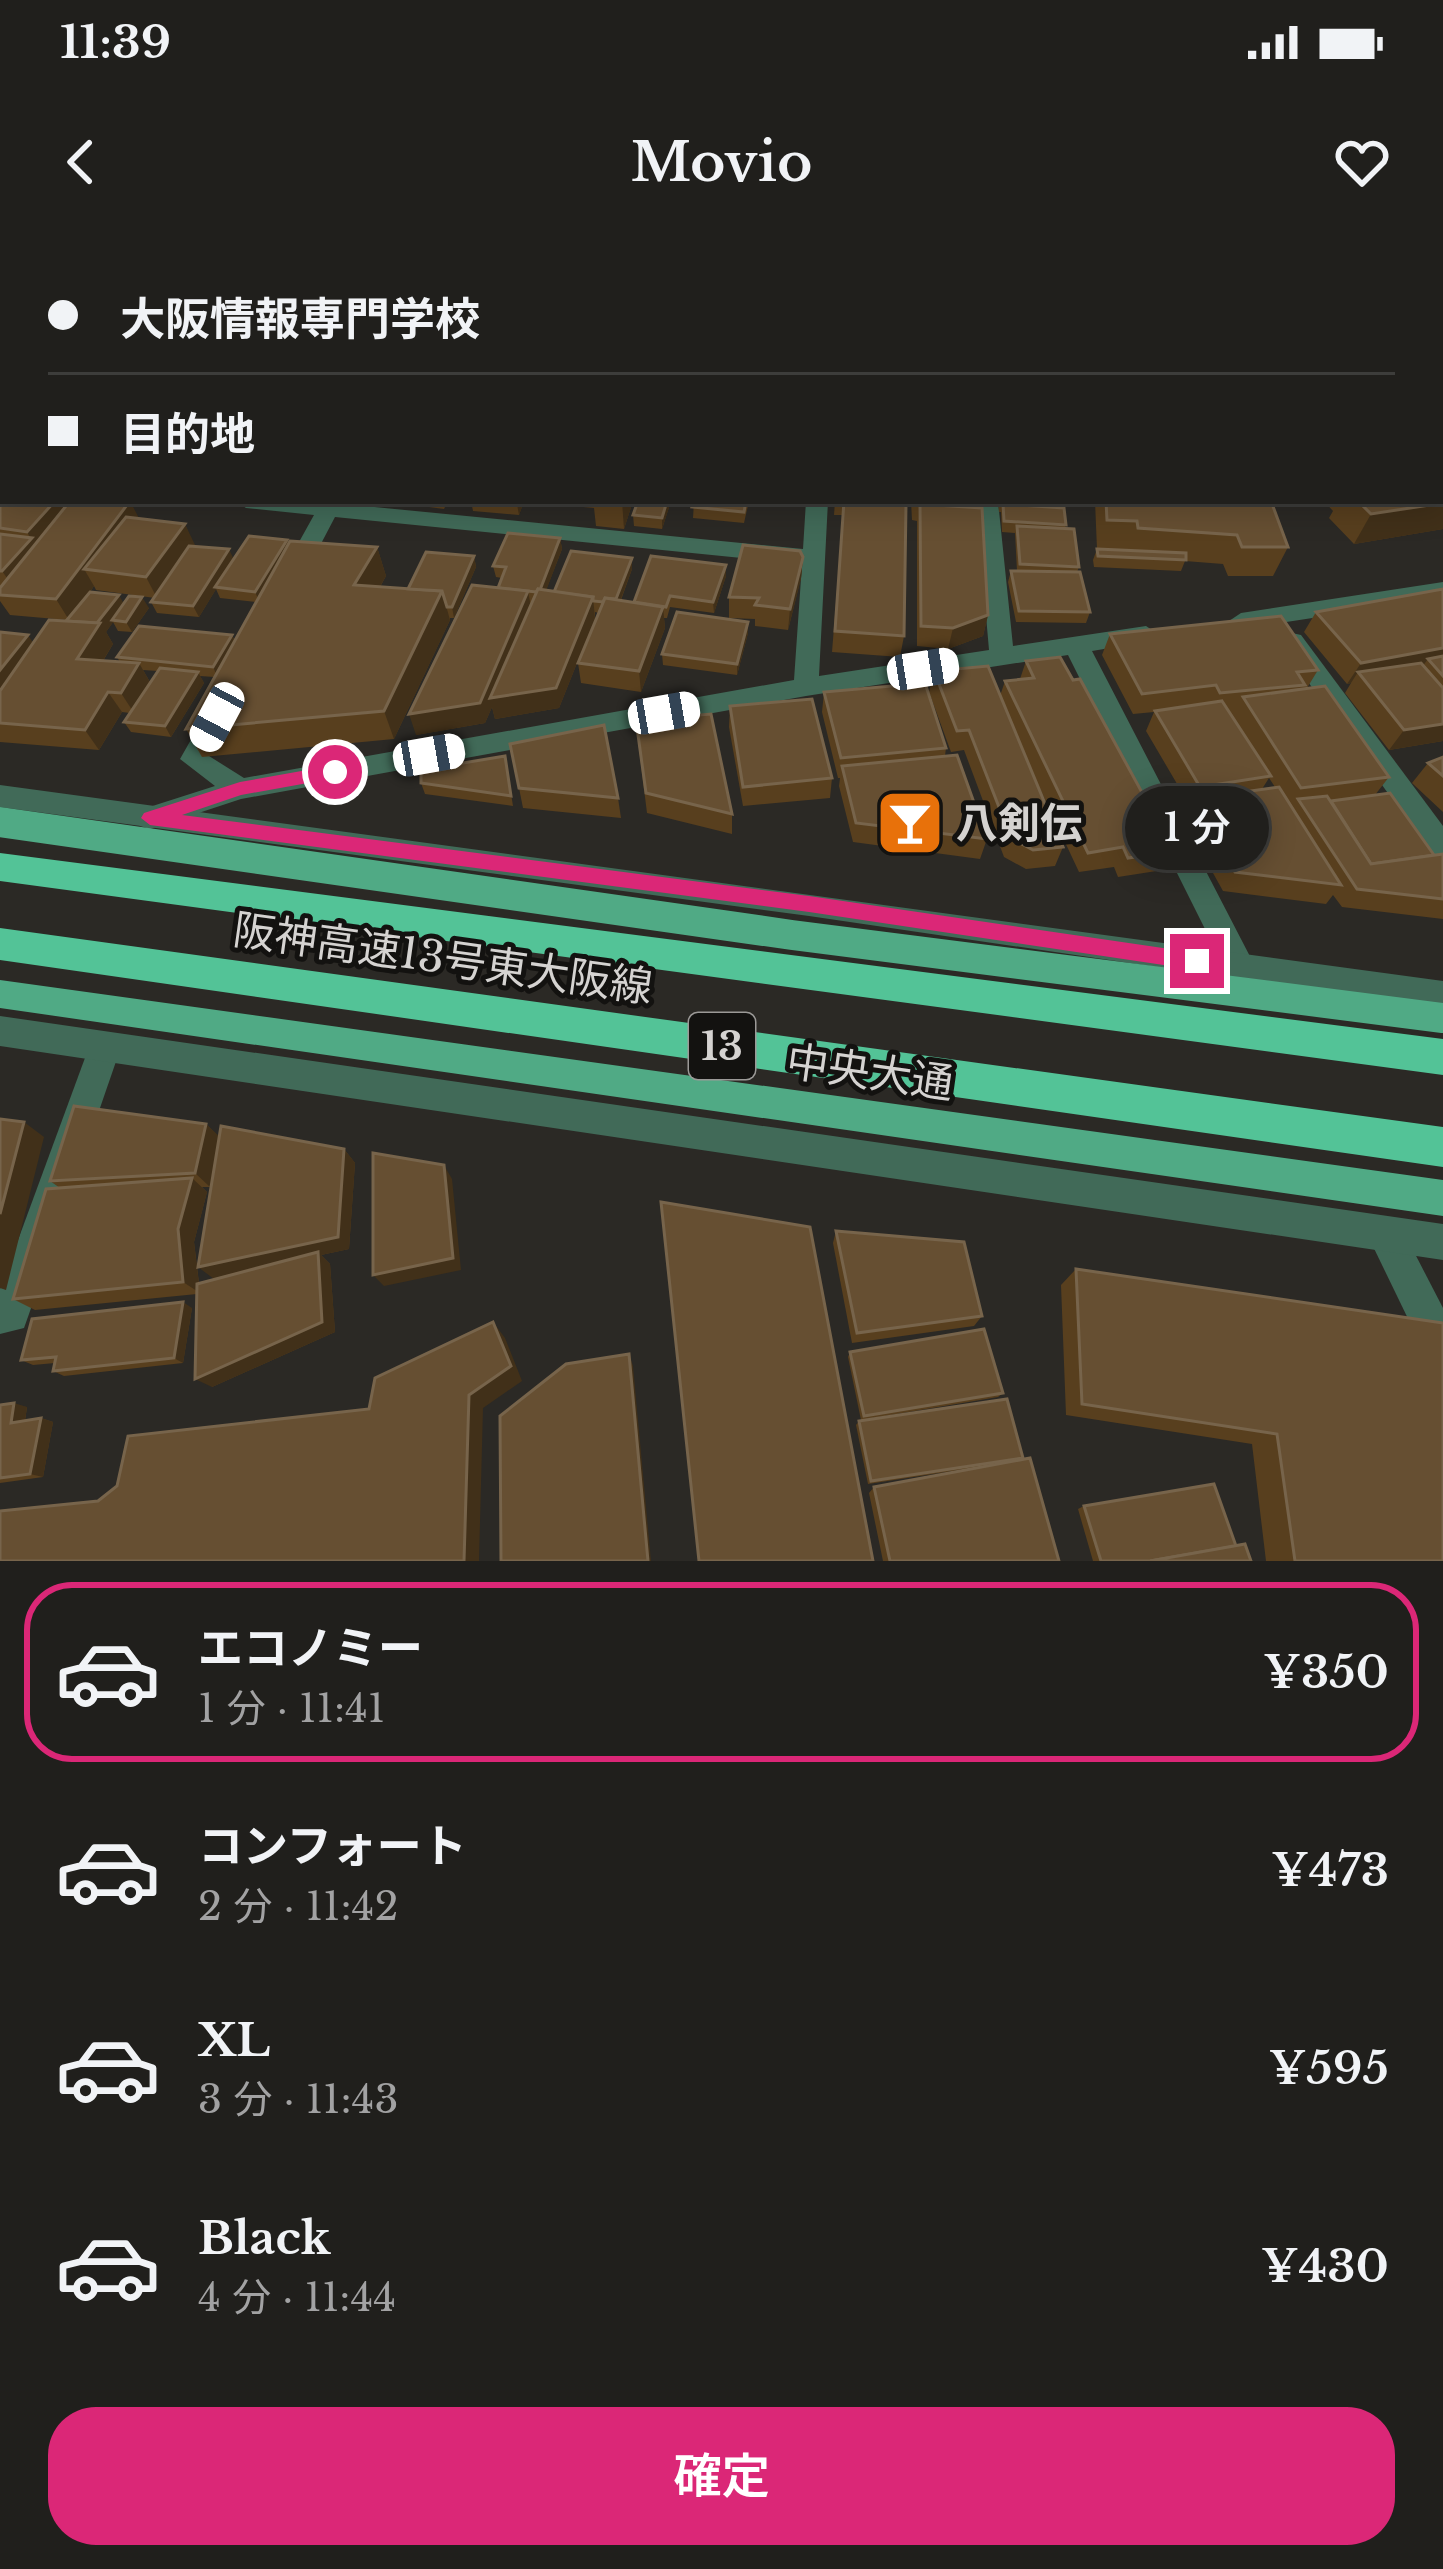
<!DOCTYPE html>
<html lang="ja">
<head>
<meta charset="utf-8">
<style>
	body { margin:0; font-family:"Libre Baskerville","Noto Sans JP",serif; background:#2d2c29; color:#f1f3f6; height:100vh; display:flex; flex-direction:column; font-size:45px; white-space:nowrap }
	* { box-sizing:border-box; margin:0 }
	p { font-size:39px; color:#a2a2a3 }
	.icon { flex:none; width:66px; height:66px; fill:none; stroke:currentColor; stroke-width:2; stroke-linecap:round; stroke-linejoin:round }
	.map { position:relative; height:1321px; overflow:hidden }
	.drawer { display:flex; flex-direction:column; background:#201f1c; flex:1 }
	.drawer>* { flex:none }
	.hud { position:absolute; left:0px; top:0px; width:1443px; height:264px; box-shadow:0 6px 30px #0003,0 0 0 3px #3d3d3b; display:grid; align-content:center; height:264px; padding:0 48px; background:#201f1c }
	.end { position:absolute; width:54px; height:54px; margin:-27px; border:15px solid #db2777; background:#fff; box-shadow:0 0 0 6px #fff }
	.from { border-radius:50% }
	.bubble { position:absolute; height:84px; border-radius:42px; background:#201f1c; box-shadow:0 6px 30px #0003,0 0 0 3px #3d3d3b; font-size:39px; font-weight:600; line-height:84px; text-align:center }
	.car { position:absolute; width:36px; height:72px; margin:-36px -18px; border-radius:15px; box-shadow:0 0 9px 3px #0007; background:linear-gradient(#fff 24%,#345 0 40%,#fff 0 76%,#345 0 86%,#fff 0) }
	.hud b { display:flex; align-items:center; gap:42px; height:114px; font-size:45px }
	.hud b+b { border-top:3px solid #3d3d3b }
	.hud i { width:30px; height:30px; background:#f1f3f6 }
	ul { padding:21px 0 0; list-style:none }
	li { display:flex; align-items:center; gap:36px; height:180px; margin:0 24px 18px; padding:0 24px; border:6px solid transparent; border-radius:48px }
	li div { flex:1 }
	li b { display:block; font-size:45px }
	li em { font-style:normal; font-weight:600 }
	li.selected { border-color:#db2777 }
	li>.icon { width:108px; height:108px; stroke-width:1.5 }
	.primary-button { display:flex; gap:24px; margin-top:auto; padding:24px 48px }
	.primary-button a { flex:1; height:138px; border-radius:48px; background:#db2777; color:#fff; font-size:48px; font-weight:600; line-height:138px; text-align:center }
	.status { display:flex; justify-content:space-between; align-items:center; height:84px; padding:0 60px; background:#201f1c; direction:ltr }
	.status svg { height:33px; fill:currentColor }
	header { display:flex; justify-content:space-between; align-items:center; height:156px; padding:0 48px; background:#201f1c; font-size:54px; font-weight:600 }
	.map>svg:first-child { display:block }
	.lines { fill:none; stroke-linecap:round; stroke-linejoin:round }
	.minor { fill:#416a58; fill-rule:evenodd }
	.tertiary { fill:#416a58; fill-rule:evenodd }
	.primary { fill:#50aa85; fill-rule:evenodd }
	.motorway { fill:#53c397; fill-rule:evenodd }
	.primary-bridge { stroke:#50aa85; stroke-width:30 }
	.wall { fill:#583f1e; fill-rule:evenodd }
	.shaded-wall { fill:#413019 }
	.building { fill:#664f32; stroke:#77644b; stroke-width:3 }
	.route { fill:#db2777 }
	.labels { text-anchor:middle; stroke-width:10; stroke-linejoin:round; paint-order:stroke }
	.shield { fill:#131210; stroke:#9b9997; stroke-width:3 }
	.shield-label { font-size:39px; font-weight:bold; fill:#d5d3d1 }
	.poi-label { font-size:42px; font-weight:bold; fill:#d5d3d1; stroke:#131210; text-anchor:start }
	.street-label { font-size:42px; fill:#d5d3d1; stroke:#131210 }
</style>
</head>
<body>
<div class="status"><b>11:39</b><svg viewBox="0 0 49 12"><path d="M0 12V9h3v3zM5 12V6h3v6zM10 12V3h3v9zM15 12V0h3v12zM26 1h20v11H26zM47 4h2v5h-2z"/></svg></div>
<header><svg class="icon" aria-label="back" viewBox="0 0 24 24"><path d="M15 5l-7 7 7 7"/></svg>Movio<svg class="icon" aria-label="heart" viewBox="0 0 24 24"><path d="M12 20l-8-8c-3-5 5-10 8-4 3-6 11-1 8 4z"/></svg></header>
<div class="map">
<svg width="1443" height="1321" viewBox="0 0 1443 1321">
	<rect width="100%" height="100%" fill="#2b2925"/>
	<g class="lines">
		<g class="minor">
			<polygon points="46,0 66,0 68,3 48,3"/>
			<rect x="831" y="0" width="16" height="3"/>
			<polygon points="1183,0 1199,0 1201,3 1185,3"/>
			<polygon points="0,66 3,66 0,79"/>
			<polygon points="235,261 313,261 803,309 806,261 828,261 819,436 989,410 976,261 998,261 1013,406 1146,386 1158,394 1146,402 1092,411 1256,728 1251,737 1240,741 1229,737 1068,415 806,456 241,559 150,589 140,586 136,578 140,570 215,546 180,519 209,468 218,466 231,475 209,516 244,538 794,440 802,324 335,277 303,338 291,346 279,338 314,275 246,268"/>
			<polygon points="1443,342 1443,358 1241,389 1229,381 1241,373"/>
			<polygon points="1292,393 1301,395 1443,586 1443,619 1433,616 1283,407 1280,401 1283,395"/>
			<polygon points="105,792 117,797 121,807 29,1074 24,1088 0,1094 0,1049 89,807 93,797"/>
			<polygon points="1385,976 1398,981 1443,1068 1443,1127 1429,1122 1367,994 1372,981"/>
		</g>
		<g class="tertiary">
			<polygon points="0,545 1443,741 1443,769 809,676 0,567"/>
			<polygon points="0,776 1443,984 1443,1020 0,806"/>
		</g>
		<polygon class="primary" points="0,740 1443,940 1443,976 0,768"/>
		<g class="motorway">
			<polygon points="0,613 1443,799 1443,835 0,641"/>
			<polygon points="0,688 1443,887 1443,927 0,720"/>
		</g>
		<polyline class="primary-bridge" points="0,582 792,695 1443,778"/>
	</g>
	<g class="wall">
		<polygon points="298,0 342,0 341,2"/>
		<polygon points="342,0 431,0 430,3 343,3"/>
		<polygon points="457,0 535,0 534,3 458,3"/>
		<polygon points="1098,0 1142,0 1141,3 1099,3"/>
		<polygon points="1143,0 1185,0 1184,3 1144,3"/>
		<polygon points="1204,0 1360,0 1358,3 1205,3"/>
		<polygon points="1371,0 1443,0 1443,92 1440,91 1440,3 1373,3"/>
		<polygon points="3,74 3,103 0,99 0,76"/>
		<rect x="0" y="109" width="3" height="61"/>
		<rect x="1440" y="117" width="3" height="42"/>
		<polygon points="0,170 1,173 3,171 3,226 0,226"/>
		<polygon points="1440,172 1443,172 1443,289 1354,304 1329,278 1333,271 1324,261 1440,261"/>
		<path d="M 0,231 L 3,231 L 3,261 L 185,284 L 194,306 L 233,319 L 287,300 L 289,304 L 377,307 L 386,336 L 380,347 L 408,349 L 474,316 L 476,327 L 454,378 L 450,378 L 450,380 L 394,499 L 202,517 L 186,489 L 214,437 L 200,436 L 204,443 L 171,497 L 131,492 L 124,482 L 130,473 L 122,472 L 99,510 L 0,502 L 0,392 L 33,403 L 67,380 L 10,375 L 0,361 ZM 94,346 L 96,350 L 155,358 L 151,362 L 157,373 L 199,377 L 216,349 L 220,358 L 256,362 L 235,401 L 232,395 L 117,417 L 120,422 L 103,421 L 113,404 L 106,392 L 113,382 L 118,391 L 132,392 L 149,368 L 124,363 L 90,352 ZM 143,430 L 158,431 L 150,442 Z"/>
		<polygon points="384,261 448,261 444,269"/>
		<polygon points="471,261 524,261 519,275 473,271"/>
		<polygon points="551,261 633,261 624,289 596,286 594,268 551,264"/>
		<polygon points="638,261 671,261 662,289 634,286 633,275"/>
		<polygon points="694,261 749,261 744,283 693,278"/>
		<polygon points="835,261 904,261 904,396 900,417 832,412 843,275 834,275"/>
		<polygon points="911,261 984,261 982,273 988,375 983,396 948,409 917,406 917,281 912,280"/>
		<polygon points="998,261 1060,261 1059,267 1079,327 1077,332 1090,372 1086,383 1016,382 1008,342 1011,331 1017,331 1015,293 1002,292 1001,272 999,272"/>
		<polygon points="1095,261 1271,261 1288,307 1273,336 1228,336 1223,324 1185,321 1181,331 1094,327 1093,320 1097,309"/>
		<polygon points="560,298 562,309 546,350 554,352 632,329 621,360 634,362 726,325 726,336 714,373 670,367 667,378 664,378 665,388 641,452 581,443 578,423 599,373 595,372 595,378 559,468 495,479 492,467 485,483 416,495 498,348 502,338 496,337 493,326"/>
		<polygon points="803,317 801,338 788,390 755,386 755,379 729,378 729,357"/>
		<polygon points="1443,349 1443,501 1389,510 1345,453 1351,443 1347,444 1304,392 1316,372"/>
		<polygon points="748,382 748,393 737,435 663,425 662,414"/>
		<path d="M 1110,394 L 1318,430 L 1307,448 L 1389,537 L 1375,555 L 1434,615 L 1443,614 L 1443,679 L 1342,667 L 1333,655 L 1326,664 L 1223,651 L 1183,579 L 1190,566 L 1146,491 L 1154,472 L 1133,474 L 1102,415 ZM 1269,538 L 1275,547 L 1262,549 Z"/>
		<polygon points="1026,421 1174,611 1163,630 1118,637 1114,627 1079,632 1033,534 1063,607 1055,626 1026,629 1004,617 964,510 951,512 929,452 934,431 1000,456 1005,441 1020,439"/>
		<polygon points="824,452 946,508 945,516 987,599 980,619 853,602 839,546 840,538 838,538 822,472"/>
		<polygon points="730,466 832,538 830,558 743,566 729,487"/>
		<polygon points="638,501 732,574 732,594 647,573"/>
		<polygon points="505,516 513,566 425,554 421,543"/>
		<polygon points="1443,517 1443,572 1412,543 1428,523"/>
		<polygon points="519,548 618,558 621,578 523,568"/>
		<path d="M 206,884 L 219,897 L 344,909 L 355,923 L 349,1009 L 321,1015 L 330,1024 L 335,1092 L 212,1147 L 197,1054 L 35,1070 L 13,1059 L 60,948 L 50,941 ZM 202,947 L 210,947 L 226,1036 L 199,1043 L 194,1002 L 207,952 Z"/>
		<polygon points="836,991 982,1076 974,1086 852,1103 833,1003"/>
		<polygon points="1076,1029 1443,1321 1266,1321 1252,1204 1066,1175 1061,1045"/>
		<polygon points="192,1068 183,1123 64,1136 53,1131 55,1123 33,1125 21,1120"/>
		<polygon points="850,1112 1003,1153 998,1157 861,1180 848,1117"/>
		<polygon points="0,1165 27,1167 25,1181 41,1178 53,1182 43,1237 0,1243"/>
		<polygon points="859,1181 1023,1218 1018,1220 1059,1321 883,1321 869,1253 874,1247 1005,1223 868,1244 856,1185"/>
		<polygon points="1084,1266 1236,1306 1251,1321 1093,1321 1078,1269"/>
	</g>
	<g class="shaded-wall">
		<polygon points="3,26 3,52 0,54 0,28"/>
		<polygon points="55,261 77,261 17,352 2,331 31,299 27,292"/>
		<polygon points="130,261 141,282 84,329 94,346 69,380 56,359"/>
		<polygon points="518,261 524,261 519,275 517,264"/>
		<polygon points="622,261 633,261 624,289"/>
		<polygon points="667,261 671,261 662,289 662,278"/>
		<polygon points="1443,263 1443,289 1354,304 1371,274"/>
		<polygon points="185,284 195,305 157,358 146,337"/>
		<polygon points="560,298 562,309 541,364 539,353"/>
		<polygon points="287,300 291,311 260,363 255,352"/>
		<polygon points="377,307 386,336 364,374 354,345"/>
		<polygon points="229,309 234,320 199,377 193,366"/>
		<polygon points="474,316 476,327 454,378 452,367"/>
		<polygon points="803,317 801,338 788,390 790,369"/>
		<polygon points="632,318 632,329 615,375 614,364"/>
		<polygon points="726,325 726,336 714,373 713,362"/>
		<polygon points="442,351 450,380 394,499 384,471"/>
		<polygon points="528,351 532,372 593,357 595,378 559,468 495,479 492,467 485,483 416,495 409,474"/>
		<polygon points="119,355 125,366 106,392 113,404 91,440 77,419 95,385"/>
		<polygon points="142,357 149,368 132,392 126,382"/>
		<polygon points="663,367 665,388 641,452 639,431"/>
		<polygon points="988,375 983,396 948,409 953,388"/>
		<polygon points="748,382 748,393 737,435 737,424"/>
		<polygon points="28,395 42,416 0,470 0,430"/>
		<polygon points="232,395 237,406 218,438 213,427"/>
		<polygon points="1443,408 1443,426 1428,419 1419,431 1358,432 1351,443 1347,444 1361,423"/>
		<polygon points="139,423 151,444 134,473 121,453"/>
		<polygon points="198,432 204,443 171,497 165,486"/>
		<polygon points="108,452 122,472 99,510 85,490"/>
		<polygon points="1443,484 1443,501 1389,510 1404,490"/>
		<polygon points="24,882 44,897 6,1050 0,1048 0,974"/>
		<polygon points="206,884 221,898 210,947 195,933"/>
		<polygon points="344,909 355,923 349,1009 321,1015 330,1024 335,1092 212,1147 195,1139 214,1039 198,1027"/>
		<polygon points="444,925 452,939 461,1030 384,1046 373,1035"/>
		<polygon points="192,938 207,952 194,1002 200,1053 183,1042 178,989"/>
		<polygon points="183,1062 192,1068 183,1123 174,1118"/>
		<polygon points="493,1082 505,1098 522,1141 483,1168 479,1321 464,1321 469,1155"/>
		<polygon points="629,1114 633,1126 651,1321 648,1321"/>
		<polygon points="14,1163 27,1167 24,1187 11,1183"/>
		<polygon points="41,1178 53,1182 43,1237 30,1234"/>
	</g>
	<g class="building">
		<polygon points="616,0 825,0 824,3 793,1 792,3 643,3"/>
		<rect x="858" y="0" width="50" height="3"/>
		<polygon points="971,0 1041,0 1042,3 971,3"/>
		<polygon points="1046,0 1073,0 1074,3 1047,3"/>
		<polygon points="1219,0 1289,0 1291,3 1221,3"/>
		<polygon points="0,1 12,3 3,3 3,26 0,28"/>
		<polygon points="1440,13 1443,14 1443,70 1440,70"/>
		<rect x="0" y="109" width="3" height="41"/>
		<rect x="1440" y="117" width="3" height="20"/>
		<polygon points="3,171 3,206 0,206 0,174"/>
		<polygon points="1440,188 1443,188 1443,263 1371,274 1358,261 1440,261"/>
		<polygon points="3,261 55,261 27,292 0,288 0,264"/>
		<polygon points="70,261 130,261 56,359 0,355 0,348"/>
		<polygon points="638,261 667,261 662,278 633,275"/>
		<polygon points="694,261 746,261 744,272 692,267"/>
		<polygon points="844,261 906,264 904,396 835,391"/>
		<polygon points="944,261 984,261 984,263"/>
		<polygon points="1106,261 1271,261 1288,307 1242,307 1237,295 1138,288 1137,281 1107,280"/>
		<polygon points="920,264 982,268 988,375 953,388 921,386"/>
		<polygon points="1003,264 1064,268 1066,285 1004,281"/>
		<polygon points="126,277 185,284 146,337 84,329"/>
		<polygon points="1017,286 1074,289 1079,327 1020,324"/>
		<polygon points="508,293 560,298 540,350 538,349 536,352 498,348 506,327 493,326"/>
		<polygon points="0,294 32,298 2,331 0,331"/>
		<polygon points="249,296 287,300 255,352 215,347"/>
		<polygon points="290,301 377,307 354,345 442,351 384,471 186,489"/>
		<polygon points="743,305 800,311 803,317 790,369 755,365 759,358 729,357"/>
		<polygon points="189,306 229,309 193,366 151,362"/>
		<polygon points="1097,309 1186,313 1186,320 1098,316"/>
		<polygon points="571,311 632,318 616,359 605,358 603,362 593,361 593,357 554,352"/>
		<polygon points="426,312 474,316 452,367 447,367 442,351 408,349"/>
		<polygon points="651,316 726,325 713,362 670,356 666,367 634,362"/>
		<polygon points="1011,331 1080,332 1090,372 1019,371"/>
		<polygon points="472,345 528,351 480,463 409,474"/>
		<polygon points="538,349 593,357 556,448 490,458"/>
		<polygon points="1443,349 1443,408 1361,423 1316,372"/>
		<polygon points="90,352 119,355 97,383 66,381"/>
		<polygon points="129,356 142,357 126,382 112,380"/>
		<polygon points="605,358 663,367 639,431 578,423"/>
		<polygon points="677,372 748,382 737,424 662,414"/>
		<polygon points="1281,376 1318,430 1297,432 1305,445 1220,453 1216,445 1142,454 1110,394"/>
		<polygon points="49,380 100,383 77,419 139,423 121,453 108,452 85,490 0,483 0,451"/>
		<polygon points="139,386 232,395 213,427 117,417"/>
		<polygon points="0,392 28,395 0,430"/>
		<polygon points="1443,416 1443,436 1428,419"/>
		<polygon points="1060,417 1073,440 1080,439 1174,611 1128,618 1123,607 1088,613 1005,441 1034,438 1026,421"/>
		<polygon points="1421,423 1443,448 1443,484 1404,490 1358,432"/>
		<polygon points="988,426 1063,607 1033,610 1011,598 969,490 957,491 934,431"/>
		<polygon points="160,428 198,432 165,486 124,482"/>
		<polygon points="925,443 946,508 841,518 824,452"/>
		<polygon points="1325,446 1389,537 1301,548 1243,457"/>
		<polygon points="812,459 832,538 743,547 730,466"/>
		<polygon points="1222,461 1271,536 1200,547 1155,471"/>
		<polygon points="711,474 732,574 646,553 636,480"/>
		<polygon points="604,485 618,558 519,548 510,504"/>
		<polygon points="957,515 987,599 856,583 842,526"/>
		<polygon points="505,516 511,556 421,543 421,530"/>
		<polygon points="1443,517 1443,536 1428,523"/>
		<polygon points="1279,547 1341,645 1235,632 1194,559"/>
		<polygon points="1390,553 1434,615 1371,624 1331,561"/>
		<polygon points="1327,556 1371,624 1443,614 1443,659 1357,649 1298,559"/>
		<polygon points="74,866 206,884 195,933 50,941"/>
		<polygon points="0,879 24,882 0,974"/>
		<polygon points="221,886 344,909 338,997 198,1027"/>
		<polygon points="373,913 444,925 453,1018 373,1035"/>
		<polygon points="192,938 178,989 183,1042 13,1059 46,949"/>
		<polygon points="661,962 810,987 873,1321 699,1321"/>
		<polygon points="836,991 964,1002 982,1076 857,1093"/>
		<polygon points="318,1012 322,1082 195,1139 197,1044"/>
		<polygon points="1076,1029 1443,1083 1443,1321 1295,1321 1277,1194 1082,1164"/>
		<polygon points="183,1062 174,1118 53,1131 56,1117 21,1120 32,1079"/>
		<polygon points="493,1082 511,1126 469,1155 464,1321 0,1321 0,1271 98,1261 117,1246 128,1196 369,1169 375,1138"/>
		<polygon points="984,1089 1003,1153 864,1176 850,1112"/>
		<polygon points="629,1114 648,1321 501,1321 500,1176 566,1124"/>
		<polygon points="1007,1159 1023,1218 871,1241 859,1181"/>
		<polygon points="14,1163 11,1183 41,1178 30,1234 0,1238 0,1165"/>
		<polygon points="1030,1218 1059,1321 890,1321 874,1247"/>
		<polygon points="1214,1244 1236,1306 1150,1321 1101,1321 1084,1266"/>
		<polygon points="1245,1304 1251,1321 1150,1321"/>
	</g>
	<polygon class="route" points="335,525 341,527 341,537 241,555 182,575 809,656 1197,713 1207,721 1197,730 809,672 150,585 141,578 144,573 240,542"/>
	<defs>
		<symbol id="bar-square" viewBox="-11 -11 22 22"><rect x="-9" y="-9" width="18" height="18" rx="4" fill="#e8710a" stroke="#131210"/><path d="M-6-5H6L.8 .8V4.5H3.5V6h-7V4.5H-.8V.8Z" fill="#fff"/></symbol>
	</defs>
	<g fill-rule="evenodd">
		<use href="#bar-square" x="872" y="545" width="76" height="76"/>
	</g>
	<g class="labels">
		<rect class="shield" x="689" y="773" width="66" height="66" rx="9"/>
		<g class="shield-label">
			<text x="722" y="820">13</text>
		</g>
		<g class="poi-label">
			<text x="956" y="598">八剣伝</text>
		</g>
		<g class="street-label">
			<text transform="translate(443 718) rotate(8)" y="15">阪神高速13号東大阪線</text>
			<text transform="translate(870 832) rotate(8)" y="15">中央大通</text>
		</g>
	</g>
</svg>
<i class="end from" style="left:335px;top:532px"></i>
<i class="end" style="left:1197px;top:721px"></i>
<div class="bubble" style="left:1125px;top:546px;width:144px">1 分</div>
<i class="car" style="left:923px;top:429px;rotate:81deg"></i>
<i class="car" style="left:664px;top:473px;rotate:80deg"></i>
<i class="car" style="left:217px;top:477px;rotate:208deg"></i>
<i class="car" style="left:429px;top:515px;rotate:80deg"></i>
<div class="hud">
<b><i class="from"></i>大阪情報専門学校</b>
<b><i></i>目的地</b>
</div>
</div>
<section class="drawer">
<ul>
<li class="selected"><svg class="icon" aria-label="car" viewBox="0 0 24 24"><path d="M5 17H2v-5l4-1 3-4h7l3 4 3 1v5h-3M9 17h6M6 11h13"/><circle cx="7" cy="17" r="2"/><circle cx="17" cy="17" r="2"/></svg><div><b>エコノミー</b><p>1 分 · 11:41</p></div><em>¥350</em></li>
<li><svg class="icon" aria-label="car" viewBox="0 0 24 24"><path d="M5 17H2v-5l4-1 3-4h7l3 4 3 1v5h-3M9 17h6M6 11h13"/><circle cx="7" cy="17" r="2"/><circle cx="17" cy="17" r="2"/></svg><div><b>コンフォート</b><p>2 分 · 11:42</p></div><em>¥473</em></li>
<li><svg class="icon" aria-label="car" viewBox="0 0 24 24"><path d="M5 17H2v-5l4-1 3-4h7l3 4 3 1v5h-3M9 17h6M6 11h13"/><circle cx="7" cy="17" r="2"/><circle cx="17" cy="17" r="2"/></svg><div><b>XL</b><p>3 分 · 11:43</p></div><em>¥595</em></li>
<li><svg class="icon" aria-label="car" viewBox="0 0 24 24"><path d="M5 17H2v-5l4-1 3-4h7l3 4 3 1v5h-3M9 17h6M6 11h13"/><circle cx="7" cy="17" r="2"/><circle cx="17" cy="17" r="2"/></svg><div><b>Black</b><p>4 分 · 11:44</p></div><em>¥430</em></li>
</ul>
<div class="primary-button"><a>確定</a></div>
</section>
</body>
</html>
